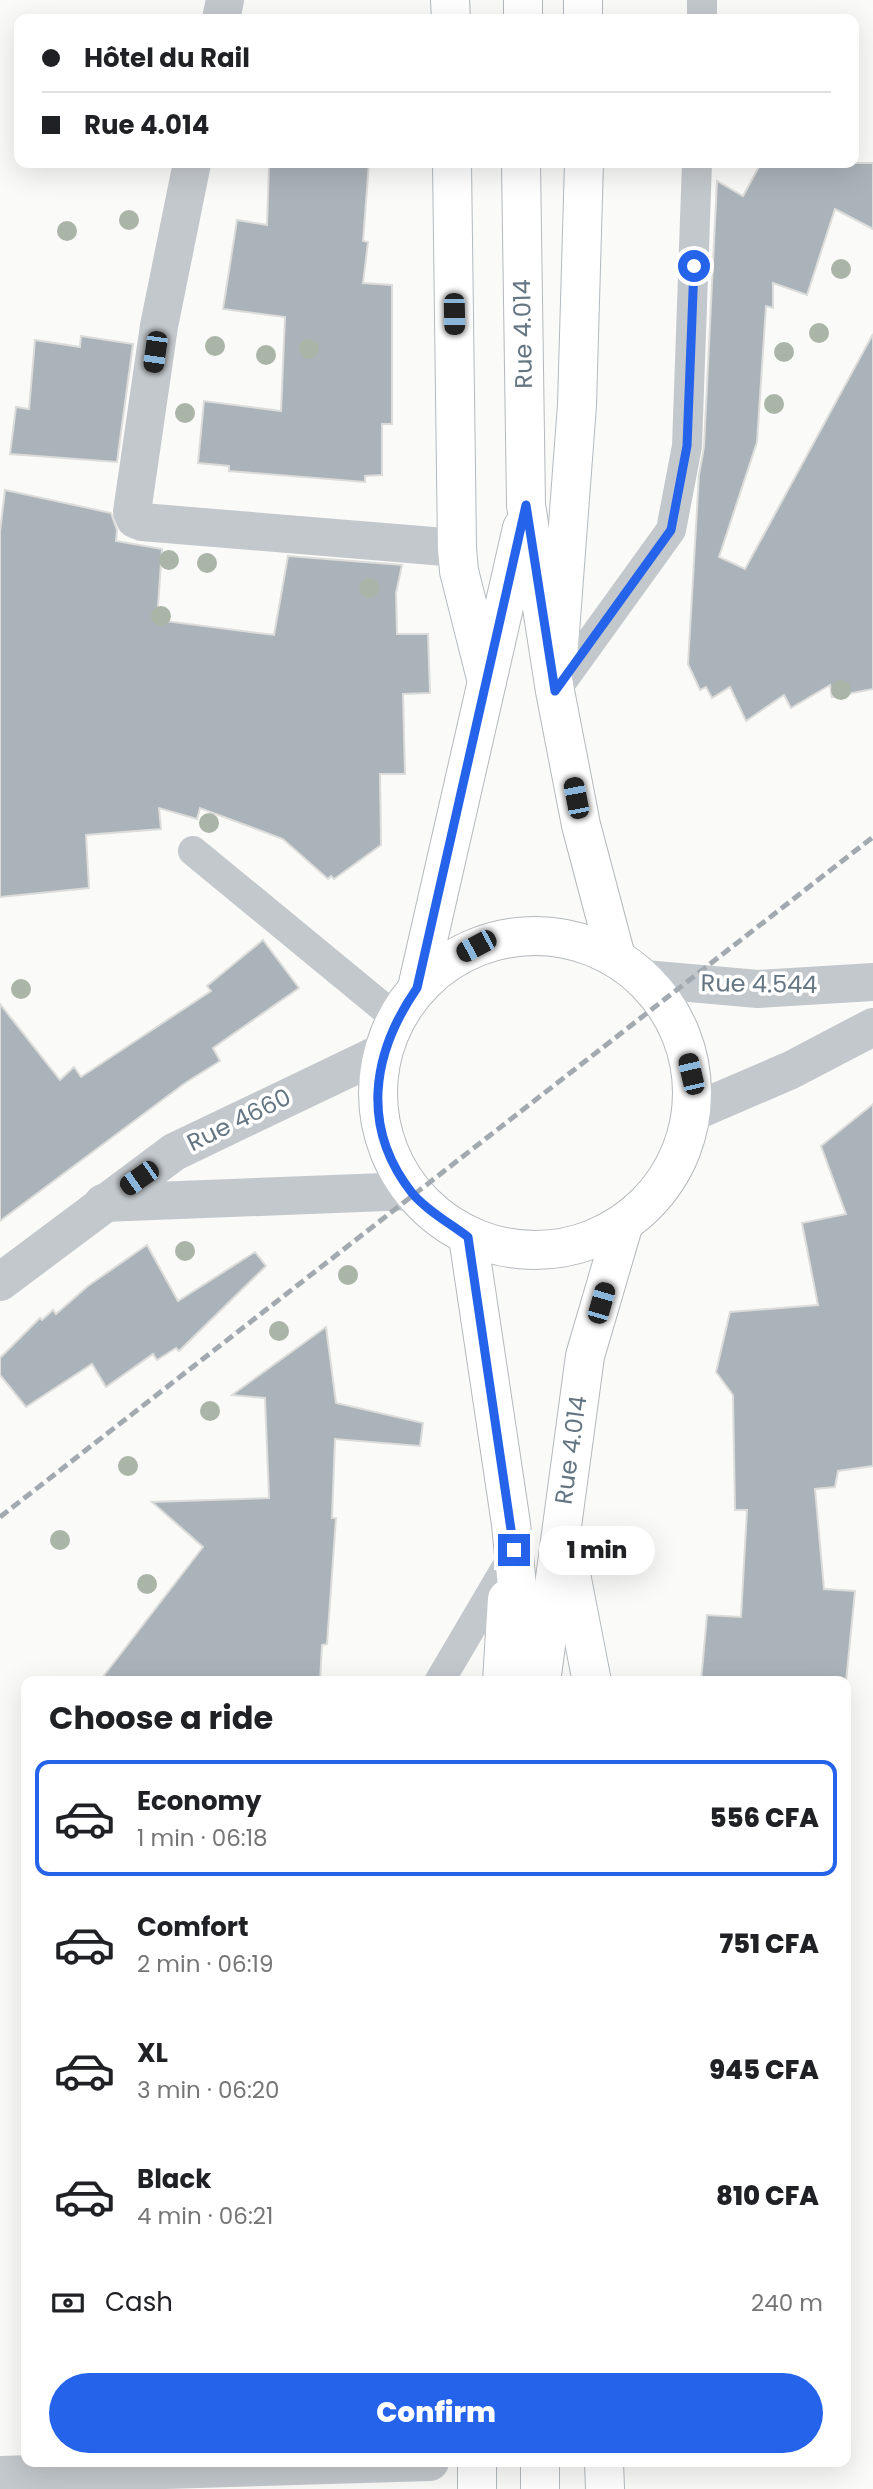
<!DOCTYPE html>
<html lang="en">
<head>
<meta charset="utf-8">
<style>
	body { margin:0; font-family:Poppins,sans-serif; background:#f6f6f6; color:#202124; height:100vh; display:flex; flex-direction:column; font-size:26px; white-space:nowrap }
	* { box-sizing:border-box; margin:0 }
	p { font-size:23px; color:#757577 }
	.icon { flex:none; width:38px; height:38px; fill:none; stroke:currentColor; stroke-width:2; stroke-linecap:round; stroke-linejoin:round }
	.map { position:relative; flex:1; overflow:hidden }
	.drawer { position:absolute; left:21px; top:1676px; width:830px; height:791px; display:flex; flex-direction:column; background:#fff; border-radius:14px; box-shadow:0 7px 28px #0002 }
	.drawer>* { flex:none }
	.banner { position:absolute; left:14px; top:14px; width:845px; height:154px; border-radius:14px; box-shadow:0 7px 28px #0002; display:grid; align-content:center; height:154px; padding:0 28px; background:#fff }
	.end { position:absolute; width:32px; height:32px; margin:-16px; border:9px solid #2563eb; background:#fff; box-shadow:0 0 0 4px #fff }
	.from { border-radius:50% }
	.bubble { position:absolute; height:49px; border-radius:24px; background:#fff; box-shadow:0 7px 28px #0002; font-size:23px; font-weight:800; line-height:49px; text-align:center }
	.car { position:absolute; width:21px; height:42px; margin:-21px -10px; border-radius:9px; box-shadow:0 0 5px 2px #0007; background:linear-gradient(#222 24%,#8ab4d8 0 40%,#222 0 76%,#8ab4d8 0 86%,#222 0) }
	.banner b { display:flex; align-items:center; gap:24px; height:66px; font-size:26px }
	.banner b+b { border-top:2px solid #e0e0e0 }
	.banner i { width:18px; height:18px; background:#202124 }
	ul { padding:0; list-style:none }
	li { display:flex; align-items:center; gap:21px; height:116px; margin:0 14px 10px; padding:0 14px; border:4px solid transparent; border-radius:14px }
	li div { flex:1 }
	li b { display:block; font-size:26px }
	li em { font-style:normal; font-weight:800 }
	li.selected { border-color:#2563eb }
	li>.icon { width:63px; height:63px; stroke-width:1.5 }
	h2 { padding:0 28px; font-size:32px; line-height:84px }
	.pay { display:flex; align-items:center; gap:18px; height:77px; padding:0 28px; font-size:26px }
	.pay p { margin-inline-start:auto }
	.button { display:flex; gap:14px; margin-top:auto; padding:14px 28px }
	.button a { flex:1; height:80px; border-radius:42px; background:#2563eb; color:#fff; font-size:28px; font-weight:800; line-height:80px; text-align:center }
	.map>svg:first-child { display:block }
	.building { fill:#aab3b9; stroke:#dcdcda; stroke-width:2 }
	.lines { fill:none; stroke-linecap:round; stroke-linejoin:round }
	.secondary-casing { stroke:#b3babf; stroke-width:40 }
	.highway-casing { stroke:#b4b9bd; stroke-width:40 }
	.lane { stroke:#c3c8cc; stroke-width:30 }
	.street { stroke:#c3c8cc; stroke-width:38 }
	.secondary { stroke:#fff; stroke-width:38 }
	.highway { stroke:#fff; stroke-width:38 }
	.rail { stroke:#a2aab0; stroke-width:5; stroke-dasharray:10 5; stroke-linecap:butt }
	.tree { fill:#aab4a7 }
	.route { stroke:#2563eb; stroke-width:9 }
	.labels { text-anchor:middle; stroke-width:7; stroke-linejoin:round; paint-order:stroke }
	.street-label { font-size:24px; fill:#657683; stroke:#fff }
</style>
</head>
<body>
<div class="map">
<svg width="873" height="2489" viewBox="0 0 873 2489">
	<rect width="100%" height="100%" fill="#fafaf8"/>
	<g class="building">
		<polygon points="269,163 369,163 363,241 368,242 363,283 392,285 392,424 382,424 382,475 365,476 365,482 229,471 229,466 198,463 204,401 281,411 285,317 223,309 237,220 267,225"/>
		<polygon points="761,163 873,163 873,229 835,209 807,295 773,283 773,308 766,306 757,442 719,557 745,569 873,334 873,689 832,697 830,685 791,708 784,695 746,721 730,687 712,698 706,687 700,690 688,664 699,475 704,447 717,181 743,196"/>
		<polygon points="81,336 133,344 117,462 10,454 16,407 29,409 35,340 80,347"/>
		<polygon points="5,490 111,513 117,530 116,541 162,549 157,620 274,635 288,556 402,565 396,593 397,634 428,634 430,693 403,694 405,774 380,774 381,845 334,879 331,876 328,879 283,839 200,808 197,819 159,808 161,829 86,835 89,888 0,897 0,532"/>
		<polygon points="263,940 299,988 213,1048 220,1061 185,1083 0,1221 0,1004 60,1080 74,1067 81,1077 211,991 207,986"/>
		<polygon points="873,1104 873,1466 838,1471 835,1487 815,1489 824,1589 855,1591 846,1682 701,1682 707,1615 741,1617 747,1510 735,1510 733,1395 716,1372 730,1312 818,1305 802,1223 846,1214 821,1146"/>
		<polygon points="147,1245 178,1301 255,1252 266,1266 179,1351 176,1348 157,1360 153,1354 106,1387 92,1364 26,1407 0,1375 0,1358 40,1318 42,1320 53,1310 56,1314 88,1286"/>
		<polygon points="326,1327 336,1403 423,1423 420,1446 335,1439 332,1518 336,1518 327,1644 322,1645 320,1682 99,1682 203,1547 152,1502 269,1498 265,1398 232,1395"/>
	</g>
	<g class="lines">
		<defs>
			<g id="secondary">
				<polyline points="450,0 451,19"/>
				<polyline points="583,0 583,19"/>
				<polyline points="452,163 457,548 459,571 487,682"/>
				<polyline points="558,658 577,405 584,163"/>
				<polyline points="563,1533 592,1682"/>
				<polyline points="502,1682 507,1599"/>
				<polyline points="477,2462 477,2489"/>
				<polyline points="604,2462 605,2489"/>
			</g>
			<g id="highway">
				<polyline points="523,0 523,19"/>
				<polyline points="521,163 526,505 555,691 581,825 616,957"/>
				<circle cx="535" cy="1093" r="157"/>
				<polyline points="417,988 522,528"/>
				<polyline points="468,1237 511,1524 526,1679"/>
				<polyline points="541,1682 585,1356 624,1223"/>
				<polyline points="540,2462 540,2489"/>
			</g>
		</defs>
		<use href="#secondary" class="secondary-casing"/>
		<use href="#highway" class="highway-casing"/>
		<g class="lane">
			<polyline points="702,0 702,19"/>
			<polyline points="555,691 671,530 687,446 697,163"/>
			<polyline points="193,851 396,1018"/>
			<polyline points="439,1682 509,1563"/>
		</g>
		<g class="street">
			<polyline points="221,19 225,0"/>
			<polyline points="192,163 159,326 132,512 135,519 142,522 457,548"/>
			<polyline points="644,979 758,989 873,982"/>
			<polyline points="691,1113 791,1070 873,1027"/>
			<polyline points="103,1203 411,1191"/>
			<polyline points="0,1282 174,1152 383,1052"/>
			<polyline points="0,2475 430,2462"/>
		</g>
		<use href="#secondary" class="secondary"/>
		<use href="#highway" class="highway"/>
		<polyline class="rail" points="0,1517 873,837"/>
	</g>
	<g class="tree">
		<circle cx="129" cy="220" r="10"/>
		<circle cx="67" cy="231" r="10"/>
		<circle cx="841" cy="269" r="10"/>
		<circle cx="819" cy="333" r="10"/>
		<circle cx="215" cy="346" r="10"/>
		<circle cx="309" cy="349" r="10"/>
		<circle cx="784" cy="352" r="10"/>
		<circle cx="266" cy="355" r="10"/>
		<circle cx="774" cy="404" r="10"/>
		<circle cx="185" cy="413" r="10"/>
		<circle cx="169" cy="560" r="10"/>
		<circle cx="207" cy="563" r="10"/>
		<circle cx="369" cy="588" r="10"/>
		<circle cx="161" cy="616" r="10"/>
		<circle cx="841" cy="690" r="10"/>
		<circle cx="209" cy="823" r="10"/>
		<circle cx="21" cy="989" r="10"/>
		<circle cx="185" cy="1251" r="10"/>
		<circle cx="348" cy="1275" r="10"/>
		<circle cx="279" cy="1331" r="10"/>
		<circle cx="210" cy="1411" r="10"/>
		<circle cx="128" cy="1466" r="10"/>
		<circle cx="60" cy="1540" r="10"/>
		<circle cx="147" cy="1584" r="10"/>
	</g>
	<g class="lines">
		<path class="route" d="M 514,1550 L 468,1237 C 451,1224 426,1210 412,1193 C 360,1127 372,1053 417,988 L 526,505 L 555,691 L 671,530 L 687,446 L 694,266"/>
	</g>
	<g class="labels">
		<g class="street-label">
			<text transform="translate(523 334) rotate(-91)" y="8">Rue 4.014</text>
			<text transform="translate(759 984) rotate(1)" y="8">Rue 4.544</text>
			<text transform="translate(239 1120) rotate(-26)" y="8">Rue 4660</text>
			<text transform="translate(571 1450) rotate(-82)" y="8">Rue 4.014</text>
		</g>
	</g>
</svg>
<i class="end from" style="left:694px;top:266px"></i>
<i class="end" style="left:514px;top:1550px"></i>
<div class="bubble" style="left:539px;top:1526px;width:116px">1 min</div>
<i class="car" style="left:454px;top:314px;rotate:179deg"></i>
<i class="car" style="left:155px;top:352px;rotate:188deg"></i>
<i class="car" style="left:576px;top:798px;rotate:349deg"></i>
<i class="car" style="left:476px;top:946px;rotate:242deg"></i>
<i class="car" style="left:691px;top:1074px;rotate:347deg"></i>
<i class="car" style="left:139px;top:1178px;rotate:235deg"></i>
<i class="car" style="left:601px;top:1303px;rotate:16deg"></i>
<div class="banner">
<b><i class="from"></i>Hôtel du Rail</b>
<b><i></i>Rue 4.014</b>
</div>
<section class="drawer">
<h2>Choose a ride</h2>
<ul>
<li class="selected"><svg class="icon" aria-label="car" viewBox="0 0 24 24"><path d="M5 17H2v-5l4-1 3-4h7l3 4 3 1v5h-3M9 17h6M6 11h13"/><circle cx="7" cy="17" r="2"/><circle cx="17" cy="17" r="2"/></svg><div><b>Economy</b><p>1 min · 06:18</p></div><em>556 CFA</em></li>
<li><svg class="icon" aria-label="car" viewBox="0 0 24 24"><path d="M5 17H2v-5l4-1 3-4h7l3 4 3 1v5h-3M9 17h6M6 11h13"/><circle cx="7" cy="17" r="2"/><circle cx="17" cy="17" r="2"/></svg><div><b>Comfort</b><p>2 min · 06:19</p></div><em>751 CFA</em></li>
<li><svg class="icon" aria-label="car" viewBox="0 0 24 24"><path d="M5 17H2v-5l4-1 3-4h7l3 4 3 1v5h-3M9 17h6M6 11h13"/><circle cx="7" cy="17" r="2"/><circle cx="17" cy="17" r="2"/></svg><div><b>XL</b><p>3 min · 06:20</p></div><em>945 CFA</em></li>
<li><svg class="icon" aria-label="car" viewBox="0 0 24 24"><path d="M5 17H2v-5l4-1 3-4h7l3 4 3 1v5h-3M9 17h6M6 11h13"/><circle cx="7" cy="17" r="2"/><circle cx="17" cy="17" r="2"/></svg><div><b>Black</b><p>4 min · 06:21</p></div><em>810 CFA</em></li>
</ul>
<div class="pay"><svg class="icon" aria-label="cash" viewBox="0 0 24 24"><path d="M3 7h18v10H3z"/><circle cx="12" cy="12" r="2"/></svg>Cash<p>240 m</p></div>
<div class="button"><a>Confirm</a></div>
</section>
</div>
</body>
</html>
